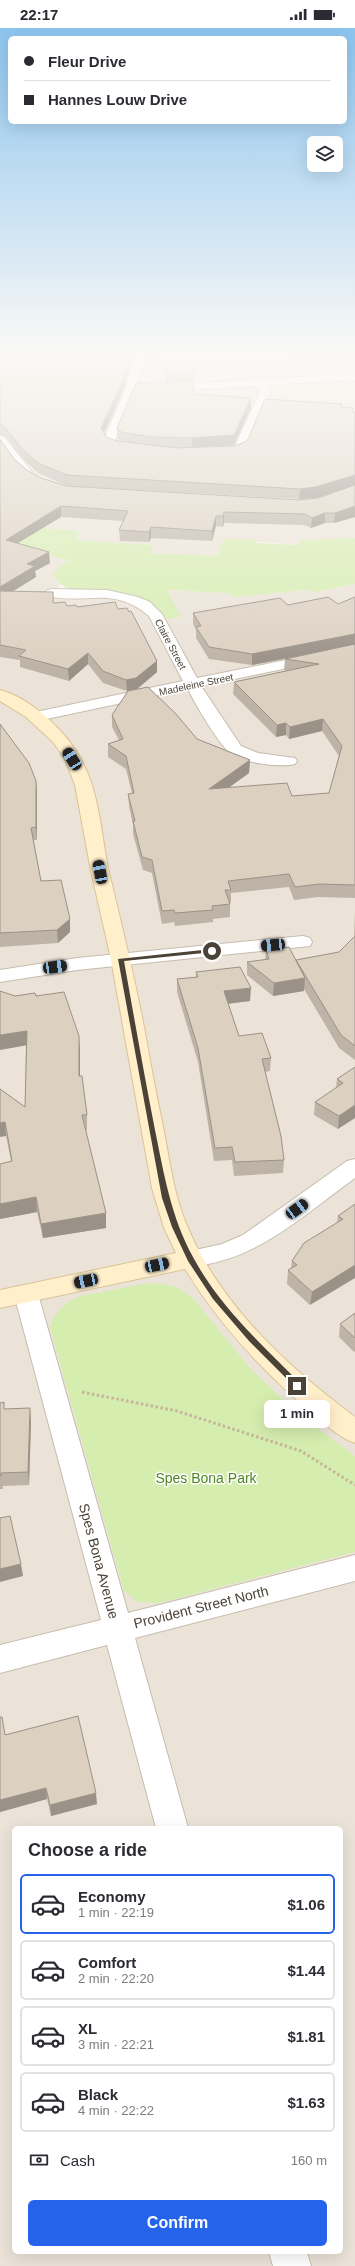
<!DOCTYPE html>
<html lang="en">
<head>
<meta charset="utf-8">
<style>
	body { margin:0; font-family:Arial,sans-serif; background:#f7f7f7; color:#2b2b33; height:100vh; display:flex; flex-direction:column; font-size:15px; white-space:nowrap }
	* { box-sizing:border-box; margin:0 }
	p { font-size:13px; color:#7c7c81 }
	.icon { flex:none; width:22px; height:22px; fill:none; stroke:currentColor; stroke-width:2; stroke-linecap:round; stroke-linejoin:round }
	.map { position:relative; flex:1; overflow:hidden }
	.sheet { position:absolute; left:12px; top:1798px; width:331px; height:428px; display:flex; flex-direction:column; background:#fff; border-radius:6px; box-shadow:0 4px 16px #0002 }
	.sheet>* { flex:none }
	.banner { position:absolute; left:8px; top:8px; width:339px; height:88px; border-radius:6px; box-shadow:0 4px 16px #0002; display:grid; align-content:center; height:88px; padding:0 16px; background:#fff }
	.buttons { position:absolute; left:307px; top:108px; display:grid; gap:8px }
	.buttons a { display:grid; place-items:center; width:36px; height:36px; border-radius:6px; background:#fff; box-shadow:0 4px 16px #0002; font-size:20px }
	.end { position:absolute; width:18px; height:18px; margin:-9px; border:5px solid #4b4237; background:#fff; box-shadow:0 0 0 2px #fff }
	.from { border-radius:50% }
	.bubble { position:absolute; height:28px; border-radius:6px; background:#fff; box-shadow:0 4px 16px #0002; font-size:13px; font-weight:700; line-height:28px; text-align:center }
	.car { position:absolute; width:12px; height:24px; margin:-12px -6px; border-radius:5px; box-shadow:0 0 3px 1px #0007; background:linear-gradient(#222 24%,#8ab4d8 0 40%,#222 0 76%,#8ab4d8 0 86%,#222 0) }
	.banner b { display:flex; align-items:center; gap:14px; height:38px; font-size:15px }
	.banner b+b { border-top:1px solid #e1e1e2 }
	.banner i { width:10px; height:10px; background:#2b2b33 }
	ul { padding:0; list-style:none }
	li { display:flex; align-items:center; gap:12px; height:60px; margin:0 8px 6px; padding:0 8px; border:2px solid #e1e1e2; border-radius:6px }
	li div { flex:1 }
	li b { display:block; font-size:15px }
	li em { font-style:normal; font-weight:700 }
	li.on { border-color:#2563eb }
	li>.icon { width:36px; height:36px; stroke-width:1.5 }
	h2 { padding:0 16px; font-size:18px; line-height:48px }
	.pay { display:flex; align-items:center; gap:10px; height:44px; padding:0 16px; font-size:15px }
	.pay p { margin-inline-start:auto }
	.primary-button { display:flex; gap:8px; margin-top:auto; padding:8px 16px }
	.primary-button a { flex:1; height:46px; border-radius:6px; background:#2563eb; color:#fff; font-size:16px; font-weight:700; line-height:46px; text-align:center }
	.status { display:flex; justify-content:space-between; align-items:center; height:28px; padding:0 20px; background:#fff; direction:ltr }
	.status svg { height:11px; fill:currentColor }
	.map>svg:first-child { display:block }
	.residential { fill:#ebe3d8; fill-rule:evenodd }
	.green { fill:#d6edb0 }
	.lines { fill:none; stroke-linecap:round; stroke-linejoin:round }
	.street-casing { stroke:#c6bcae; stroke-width:2 }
	.secondary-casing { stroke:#dac396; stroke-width:2 }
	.path { stroke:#c6b49b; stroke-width:3; stroke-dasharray:2.5 2.5; stroke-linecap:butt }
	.street { fill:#fff; fill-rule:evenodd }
	.secondary { fill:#ffefcb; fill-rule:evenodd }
	.wall { fill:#bdb3a6 }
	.shaded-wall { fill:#9a9287 }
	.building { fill:#dcd0c1; stroke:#9a9287 }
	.route { fill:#4b4237 }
	.labels { text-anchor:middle; stroke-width:3; stroke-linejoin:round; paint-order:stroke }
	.far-street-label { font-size:10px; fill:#4b4237; stroke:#fff }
	.near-park-label { font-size:14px; fill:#4f8424; stroke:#fff }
	.near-street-label { font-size:14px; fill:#4b4237; stroke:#fff }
</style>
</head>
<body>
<div class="status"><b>22:17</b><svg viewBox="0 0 49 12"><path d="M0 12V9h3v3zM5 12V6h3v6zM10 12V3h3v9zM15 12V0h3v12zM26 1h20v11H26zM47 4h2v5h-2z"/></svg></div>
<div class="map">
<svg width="355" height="2238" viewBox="0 0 355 2238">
	<rect width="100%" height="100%" fill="#f6f2ea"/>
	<g class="residential">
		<polygon points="0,327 147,327 225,335 225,332 257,332 256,329 355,327 355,510 300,512 300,517 223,511 217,528 150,525 153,517 77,512 79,503 0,496 0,358 54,352 131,354 137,338 134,327 65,334"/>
		<path d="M 0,513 L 45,523 L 48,527 L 68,532 L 53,545 L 60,557 L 52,564 L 119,567 L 160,591 L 180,590 L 167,562 L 228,565 L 233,569 L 306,562 L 316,564 L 355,556 L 355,2238 L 0,2238 ZM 14,1800 L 341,1800 L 341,2224 L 14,2224 Z"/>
	</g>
	<g class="green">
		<polygon points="147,327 345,327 257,329 257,332 225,332 225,336"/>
		<path d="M 0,496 L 79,503 L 77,512 L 153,517 L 150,525 L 217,528 L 223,511 L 254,511 L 256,515 L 300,517 L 300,512 L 355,510 L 355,556 L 316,564 L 306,562 L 233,569 L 228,565 L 167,562 L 181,589 L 166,591 C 151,564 119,563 92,563 C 81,563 71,563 62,557 C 58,555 55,549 52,545 L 68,532 L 48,527 L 45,523 L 3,514 Z"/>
		<path d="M 147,1255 L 162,1256 L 177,1259 L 193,1270 L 249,1339 L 279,1368 L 313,1397 L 355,1428 L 355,1524 L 159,1575 L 138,1574 L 124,1563 L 50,1300 C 54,1283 65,1274 81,1268 Z"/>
	</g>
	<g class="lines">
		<defs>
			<g id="street">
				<path d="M 129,327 L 139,327 L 143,334 L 136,360 L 115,412 L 122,417 L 138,420 L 140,422 C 132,432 110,421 103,413 L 126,360 L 133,334 Z"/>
				<path d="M 355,346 L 355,352 L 267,357 L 270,364 L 244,422 C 235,427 222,431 212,428 L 210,426 L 212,424 L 235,418 L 260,364 L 256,358 L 164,363 L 159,360 L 164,357 Z"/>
				<path d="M 0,408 L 4,409 L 33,445 L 45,456 L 43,459 C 30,462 7,431 1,420 C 0,417 0,411 0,408 Z"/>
				<path d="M 52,561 L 107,562 L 138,569 L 150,574 L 162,586 L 197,650 L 355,618 L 355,626 L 201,658 L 241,718 L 258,725 L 295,730 L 297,733 L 295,736 C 280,740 241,735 229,724 C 217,713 195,676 188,661 L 37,693 L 31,691 L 29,688 L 31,685 L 183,653 L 149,588 C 113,557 85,577 47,568 L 45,565 L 47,562 Z"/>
				<polygon points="303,908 310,910 312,914 310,918 77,942 0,954 0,942 77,930"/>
				<path d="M 355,1131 L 355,1150 C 309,1183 265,1225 208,1236 C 199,1238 191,1240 182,1237 L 178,1231 L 182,1225 L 222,1216 L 243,1207 L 347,1133 Z"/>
				<polygon points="26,1257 35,1259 38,1266 128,1585 355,1527 355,1553 135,1610 188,1800 156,1800 107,1617 0,1645 0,1617 101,1592 14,1266 17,1259"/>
				<polygon points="269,2224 307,2224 311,2238 273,2238"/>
			</g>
			<path id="secondary" d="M 0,662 C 31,670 68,705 82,733 C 100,767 101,807 109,844 C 122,899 136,954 146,1010 C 152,1045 159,1079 166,1114 C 171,1143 176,1173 188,1200 C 222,1279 288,1339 355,1389 L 355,1415 C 338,1409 324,1395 311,1384 C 261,1342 219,1296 185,1241 L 0,1280 L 0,1262 L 176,1225 L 164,1200 L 152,1160 L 111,931 L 91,843 L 75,757 L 65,731 L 53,714 L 26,689 L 0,673 Z"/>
		</defs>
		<use href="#street" class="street-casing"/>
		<use href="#secondary" class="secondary-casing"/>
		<polyline class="path" points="82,1364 177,1383 301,1423 355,1457"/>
		<use href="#street" class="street"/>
		<use href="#secondary" class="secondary"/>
	</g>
	<g class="wall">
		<polygon points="0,327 128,327 130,338 125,359 104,405 106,409 117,413 121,413 117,411 117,400 167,357 167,355 166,355 165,343 165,333 194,333 194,366 251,380 234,417 210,419 234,418 342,380 353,380 353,384 355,384 355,489 334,495 325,495 311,500 304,497 224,495 223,499 216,498 212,513 151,510 149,514 120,513 119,502 123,493 61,489 18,515 50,535 35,543 36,549 12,564 53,564 54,575 67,578 118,581 157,633 157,644 137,661 127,663 103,655 88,636 69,653 20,639 20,632 0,629 0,411 14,431 27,442 41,450 66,458 299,472 318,470 354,458 316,470 299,471 67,458 38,445 25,433 5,408 0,407 0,408"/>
		<polygon points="355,569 355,870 318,869 294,872 289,859 231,865 231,874 230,875 230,889 213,891 213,894 175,898 174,894 162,896 152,845 143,842 133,806 133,797 129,778 128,766 132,765 126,741 108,729 108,716 119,712 112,699 112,687 197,711 250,732 249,745 228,760 292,768 329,765 339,728 322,703 289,711 286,707 276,709 233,666 234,654 287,643 284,642 285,631 252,637 209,631 196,610 196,602 193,596 193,585 288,577 338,576"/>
		<polygon points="0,696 36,753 37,765 37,812 33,812 41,853 70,891 70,904 58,915 0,919"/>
		<polygon points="355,884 355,1032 339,1020 304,961 304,963 273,968 247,947 247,934 265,932 266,922 296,932 339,924 354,909"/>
		<polygon points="196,944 250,973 228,976 239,1008 271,1030 270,1043 265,1044 284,1132 283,1145 234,1148 232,1132 214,1133 198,1034 177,964 177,951 196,949"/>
		<polygon points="15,968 36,968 80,1023 80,1048 87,1087 87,1102 85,1102 106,1185 106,1200 43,1210 37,1184 0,1191 0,1136 11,1133 6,1108 0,1061 25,1079 26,1018"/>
		<polygon points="355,1039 338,1101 314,1087 315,1074 336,1060 337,1051"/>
		<polygon points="355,1176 310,1277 287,1256 288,1242 291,1240 292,1233 337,1195 338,1188"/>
		<polygon points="355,1285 355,1324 353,1323 339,1309 340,1296"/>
		<polygon points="0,1375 5,1381 31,1393 29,1457 3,1458 3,1461 0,1461"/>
		<polygon points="0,1689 5,1707 97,1776 51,1788 47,1771 0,1784"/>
	</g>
	<g class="shaded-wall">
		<polygon points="130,328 130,338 125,359 102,410 101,400"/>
		<polygon points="251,370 251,380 234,417 192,421 192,410"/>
		<polygon points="355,447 355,458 316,470 299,471 300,461"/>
		<polygon points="61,478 61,489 6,522 6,512"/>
		<polygon points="355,478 355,489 334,495 335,485"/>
		<polygon points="224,484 224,495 223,499 223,488"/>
		<polygon points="325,485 325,495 311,500 312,490"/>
		<polygon points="216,488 216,498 212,513 212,503"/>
		<polygon points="151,499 151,510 149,514 149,504"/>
		<polygon points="49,524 50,535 35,543 36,549 0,571 0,559 27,536"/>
		<polygon points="355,606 355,617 252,637 252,626"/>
		<polygon points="88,625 88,636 69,653 68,641"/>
		<polygon points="157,633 157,644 137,661 127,663 126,652"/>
		<polygon points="323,691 322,703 289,711 290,699"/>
		<polygon points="286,695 286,707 276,709 277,697"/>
		<polygon points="250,732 249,745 209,774 209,761"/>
		<polygon points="36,753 37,765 37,812 36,799"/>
		<polygon points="70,891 70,904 58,915 57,902"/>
		<polygon points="305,950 304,963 273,968 274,955"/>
		<polygon points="251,960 250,973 224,976 224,963"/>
		<polygon points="27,1003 28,1017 0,1022 0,1007"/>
		<polygon points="79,1008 80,1023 80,1062 79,1048"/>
		<polygon points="355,1077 355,1090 338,1101 339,1088"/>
		<polygon points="5,1094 6,1108 0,1109 0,1095"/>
		<polygon points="36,1169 37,1184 0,1191 0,1176"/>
		<polygon points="106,1185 106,1200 43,1210 41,1196"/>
		<polygon points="355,1237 355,1250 310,1277 312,1264"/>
		<polygon points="30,1380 31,1393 29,1457 28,1444"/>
		<polygon points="21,1536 23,1548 0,1554 0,1541"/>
		<polygon points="46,1760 47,1771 0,1784 0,1772"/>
		<polygon points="96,1765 97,1776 51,1788 50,1777"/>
	</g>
	<g class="building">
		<polygon points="0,327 128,327 130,328 124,350 101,400 106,409 117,413 176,420 234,418 245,414 248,411 265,371 342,376 341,379 353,380 352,384 355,384 355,447 316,459 300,461 67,447 38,435 24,423 4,398 0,397"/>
		<polygon points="165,333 194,333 194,344 166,345"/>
		<polygon points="194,353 194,366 251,370 234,407 192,410 151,409 121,404 117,400 136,355 163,354 167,357 167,354"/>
		<polygon points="0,411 14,431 27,442 41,450 66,458 299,472 318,470 355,457 355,478 335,485 325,485 312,490 305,486 224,484 223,488 216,488 212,503 151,499 149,504 119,502 128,483 61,478 6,512 49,524 27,536 35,538 0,559"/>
		<polygon points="0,563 53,564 53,575 65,574 67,578 76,577 77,579 115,574 118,581 127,580 129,584 131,583 157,633 136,650 126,652 103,643 88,625 68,641 19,628 26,622 0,617"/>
		<polygon points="328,569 338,576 355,569 355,606 252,626 209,619 196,599 201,598 193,585 280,570 288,577"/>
		<polygon points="355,616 355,857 319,856 295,859 289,846 228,853 231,862 225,862 230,876 212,878 213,882 175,885 174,882 162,883 152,832 142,829 133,793 135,793 128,766 134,765 126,728 108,716 123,711 112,687 128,663 148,659 176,686 197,711 250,732 209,761 287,755 292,768 329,765 342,718 323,691 290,699 286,695 277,697 234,654 319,636 285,631"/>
		<polygon points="0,696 29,735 36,753 36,799 31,800 41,853 61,852 70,891 57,902 0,905"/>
		<polygon points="355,908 355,1018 341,1007 296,932 339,924"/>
		<polygon points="289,919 305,950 274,955 247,934 269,931 266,922"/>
		<polygon points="240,939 251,960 224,963 239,1008 262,1005 271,1030 262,1031 281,1108 284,1132 235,1134 232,1119 215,1120 198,1020 177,951 198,949 196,944"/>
		<polygon points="0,963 15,968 35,965 36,968 64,964 79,1008 79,1048 82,1048 87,1087 82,1087 106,1185 41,1196 36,1169 0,1176 0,1136 12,1133 5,1094 0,1095 0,1061 25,1079 27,1003 0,1007"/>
		<polygon points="355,1039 355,1077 339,1088 315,1074 343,1055 337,1051"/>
		<polygon points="355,1176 355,1237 312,1264 288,1242 297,1237 292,1233 304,1215 343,1191 338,1188"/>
		<polygon points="355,1285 355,1310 340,1296"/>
		<polygon points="4,1374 4,1381 30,1380 28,1444 1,1445 1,1448 0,1448 0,1375"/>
		<polygon points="10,1488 21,1536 0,1541 0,1490"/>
		<polygon points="78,1688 96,1765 50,1777 46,1760 0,1772 0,1689 2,1689 5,1707"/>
	</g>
	<linearGradient id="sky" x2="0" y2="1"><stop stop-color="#8cc4ee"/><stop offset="0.51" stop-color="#fbf9f6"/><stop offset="1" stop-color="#fbf9f6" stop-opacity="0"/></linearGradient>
	<rect width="355" height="640" fill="url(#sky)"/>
	<path class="route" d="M 212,921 L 214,924 L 124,933 C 134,989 144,1046 155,1102 C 164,1146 171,1189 193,1229 C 219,1278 262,1317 300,1355 L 301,1358 L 297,1361 L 249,1313 L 213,1271 L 188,1233 L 172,1199 L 162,1170 L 118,931 Z"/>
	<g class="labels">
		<g class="far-street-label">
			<text transform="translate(171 616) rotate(62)" y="4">Claire Street</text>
			<text transform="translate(196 656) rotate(-12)" y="4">Madeleine Street</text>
		</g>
		<g class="near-park-label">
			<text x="206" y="1455">Spes Bona Park</text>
		</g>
		<g class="near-street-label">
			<text transform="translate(99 1533) rotate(75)" y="5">Spes Bona Avenue</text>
			<text transform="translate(201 1579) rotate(-14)" y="5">Provident Street North</text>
		</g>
	</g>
</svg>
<div class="buttons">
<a><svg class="icon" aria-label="layers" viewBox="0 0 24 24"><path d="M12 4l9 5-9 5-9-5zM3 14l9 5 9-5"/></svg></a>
</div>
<i class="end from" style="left:212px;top:923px"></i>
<i class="end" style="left:297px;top:1358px"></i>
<div class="bubble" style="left:264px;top:1372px;width:66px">1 min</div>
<i class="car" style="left:72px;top:731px;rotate:328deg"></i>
<i class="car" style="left:100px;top:844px;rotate:349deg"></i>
<i class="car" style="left:273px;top:917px;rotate:265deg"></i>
<i class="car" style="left:55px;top:939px;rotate:82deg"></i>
<i class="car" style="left:297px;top:1181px;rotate:54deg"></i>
<i class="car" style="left:157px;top:1237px;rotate:78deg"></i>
<i class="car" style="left:86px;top:1253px;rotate:258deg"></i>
<div class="banner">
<b><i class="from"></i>Fleur Drive</b>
<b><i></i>Hannes Louw Drive</b>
</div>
<section class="sheet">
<h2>Choose a ride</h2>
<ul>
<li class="on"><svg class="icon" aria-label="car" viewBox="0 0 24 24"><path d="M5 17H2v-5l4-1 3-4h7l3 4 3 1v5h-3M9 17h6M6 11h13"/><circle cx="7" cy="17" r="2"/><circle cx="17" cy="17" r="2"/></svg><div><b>Economy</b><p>1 min · 22:19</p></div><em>$1.06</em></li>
<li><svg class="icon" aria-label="car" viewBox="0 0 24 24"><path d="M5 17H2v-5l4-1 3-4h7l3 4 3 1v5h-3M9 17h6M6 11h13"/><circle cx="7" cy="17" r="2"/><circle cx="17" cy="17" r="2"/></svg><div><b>Comfort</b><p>2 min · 22:20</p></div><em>$1.44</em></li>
<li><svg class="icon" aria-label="car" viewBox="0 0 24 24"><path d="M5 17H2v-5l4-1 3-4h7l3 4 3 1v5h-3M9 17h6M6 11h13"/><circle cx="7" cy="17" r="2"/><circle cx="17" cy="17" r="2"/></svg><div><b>XL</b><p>3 min · 22:21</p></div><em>$1.81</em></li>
<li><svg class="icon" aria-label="car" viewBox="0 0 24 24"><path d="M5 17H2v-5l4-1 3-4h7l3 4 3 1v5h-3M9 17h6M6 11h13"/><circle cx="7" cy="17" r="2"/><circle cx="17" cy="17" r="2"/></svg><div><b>Black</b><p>4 min · 22:22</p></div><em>$1.63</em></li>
</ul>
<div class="pay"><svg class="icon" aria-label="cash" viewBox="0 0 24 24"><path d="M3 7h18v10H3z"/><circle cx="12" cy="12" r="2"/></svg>Cash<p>160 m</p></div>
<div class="primary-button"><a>Confirm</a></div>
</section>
</div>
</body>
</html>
